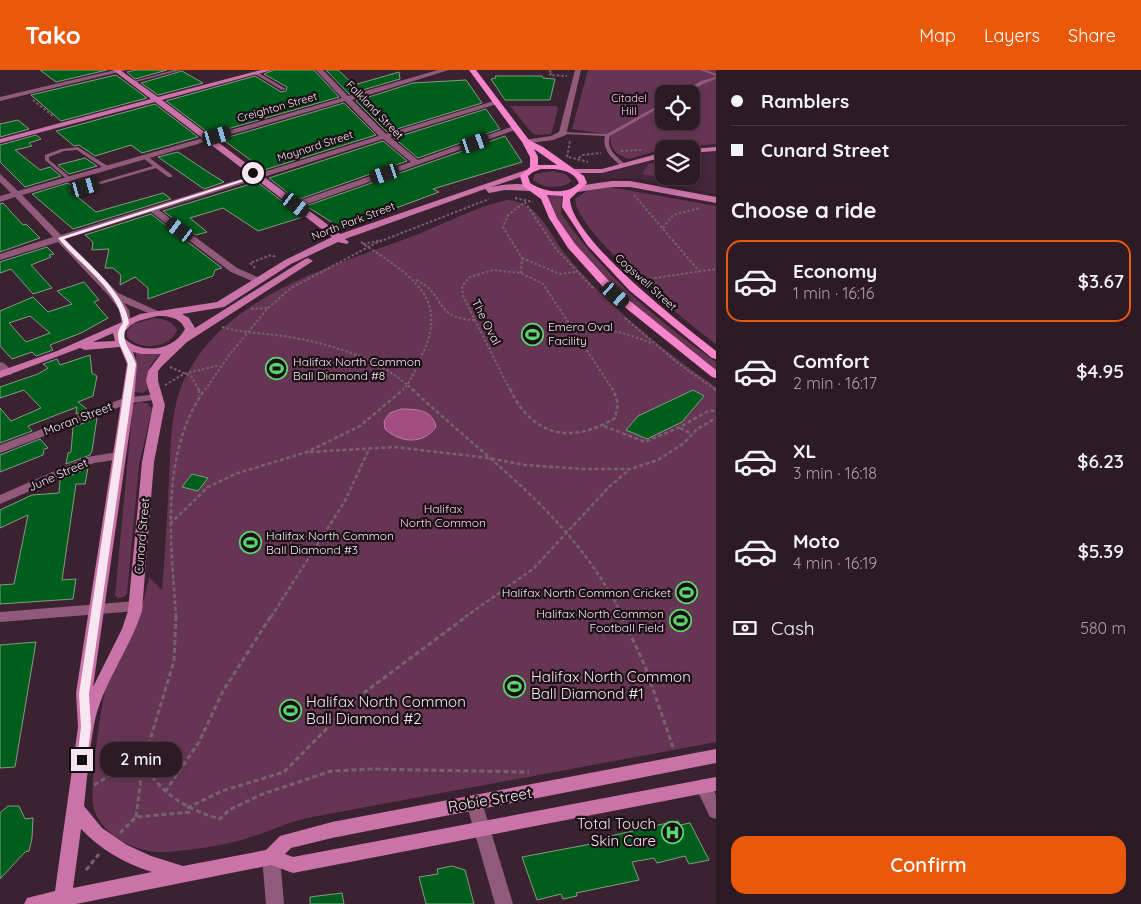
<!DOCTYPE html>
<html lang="en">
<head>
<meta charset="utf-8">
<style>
	body { margin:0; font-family:Quicksand,sans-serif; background:#382732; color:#f1f3f6; height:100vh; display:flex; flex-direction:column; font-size:19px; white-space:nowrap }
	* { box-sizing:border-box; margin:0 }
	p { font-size:16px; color:#a6a1a7 }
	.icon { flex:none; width:28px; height:28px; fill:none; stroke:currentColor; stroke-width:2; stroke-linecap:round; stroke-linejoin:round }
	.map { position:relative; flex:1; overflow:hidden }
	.details { display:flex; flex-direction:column; background:#2c1a25; width:425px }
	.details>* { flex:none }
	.top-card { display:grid; align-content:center; height:110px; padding:0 15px; background:#2c1a25 }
	.controls { position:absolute; left:655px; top:15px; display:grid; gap:10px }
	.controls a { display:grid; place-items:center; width:45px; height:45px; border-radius:10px; background:#2c1a25; box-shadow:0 2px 8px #0003,0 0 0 1px #483842; font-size:25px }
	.end { position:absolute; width:22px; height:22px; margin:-11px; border:6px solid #f7e5ef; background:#111; box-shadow:0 0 0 2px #111 }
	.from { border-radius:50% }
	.bubble { position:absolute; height:35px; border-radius:15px; background:#2c1a25; box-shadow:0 2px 8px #0003,0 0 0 1px #483842; font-size:16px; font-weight:600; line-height:35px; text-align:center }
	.car { position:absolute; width:15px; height:30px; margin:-15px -8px; border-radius:6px; box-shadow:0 0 4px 1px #0007; background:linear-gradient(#222 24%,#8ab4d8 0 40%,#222 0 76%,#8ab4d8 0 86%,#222 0) }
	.top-card b { display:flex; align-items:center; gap:18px; height:48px; font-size:19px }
	.top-card b+b { border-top:1px solid #483842 }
	.top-card i { width:12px; height:12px; background:#f1f3f6 }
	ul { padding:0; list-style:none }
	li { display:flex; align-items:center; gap:15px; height:82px; margin:0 10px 8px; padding:0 5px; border:2px solid transparent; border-radius:15px }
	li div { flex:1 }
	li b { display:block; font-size:19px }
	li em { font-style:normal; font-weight:600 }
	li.current { border-color:#ea580c }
	li>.icon { width:45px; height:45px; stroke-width:1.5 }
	h2 { padding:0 15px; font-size:22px; line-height:60px }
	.pay { display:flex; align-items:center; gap:12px; height:55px; padding:0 15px; font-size:19px }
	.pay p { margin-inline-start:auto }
	.button { display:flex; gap:10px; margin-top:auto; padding:10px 15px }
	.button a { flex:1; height:58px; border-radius:15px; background:#ea580c; color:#fff; font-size:20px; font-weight:600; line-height:58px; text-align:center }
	header { display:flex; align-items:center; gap:30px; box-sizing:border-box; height:70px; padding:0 25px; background:#ea580c; color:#fff }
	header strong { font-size:24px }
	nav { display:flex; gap:28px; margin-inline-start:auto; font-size:18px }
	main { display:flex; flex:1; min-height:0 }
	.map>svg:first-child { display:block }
	.built { fill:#46263a }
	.green { fill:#663553; fill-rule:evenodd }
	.water { fill:#a14d82; stroke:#bb7ba3 }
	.building { fill:#005e1c; stroke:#829c84; fill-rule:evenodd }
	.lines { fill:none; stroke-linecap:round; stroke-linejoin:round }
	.path-far2 { stroke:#78616f; stroke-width:2; stroke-dasharray:2.5 2; stroke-linecap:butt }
	.path-far1 { stroke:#78616f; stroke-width:2.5; stroke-dasharray:4 2.5; stroke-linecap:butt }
	.path { stroke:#78616f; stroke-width:3; stroke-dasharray:5 3; stroke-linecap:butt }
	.lane { fill:#915a7b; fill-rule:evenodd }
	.street { fill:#915a7b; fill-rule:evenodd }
	.secondary { fill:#ca73a8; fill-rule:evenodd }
	.primary { fill:#f685cb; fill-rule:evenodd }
	.route { fill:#f7e5ef }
	.labels { text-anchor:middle; stroke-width:4.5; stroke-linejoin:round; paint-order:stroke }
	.far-park-label { font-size:11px; fill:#fdcee9; stroke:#1b1016 }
	.far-street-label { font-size:11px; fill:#f7e5ef; stroke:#1b1016 }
	.street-label { font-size:12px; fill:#f7e5ef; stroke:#1b1016 }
	.poi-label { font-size:12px; fill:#f7e5ef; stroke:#1b1016; text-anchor:start }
	.park-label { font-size:12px; fill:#fdcee9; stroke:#1b1016 }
	.near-poi-label { font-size:15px; fill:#f7e5ef; stroke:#1b1016; text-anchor:start }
	.near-street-label { font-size:15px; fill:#f7e5ef; stroke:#1b1016 }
</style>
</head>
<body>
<header>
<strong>Tako</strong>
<nav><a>Map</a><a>Layers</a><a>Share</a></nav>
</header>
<main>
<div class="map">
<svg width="716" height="834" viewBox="0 0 716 834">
	<rect width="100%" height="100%" fill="#3b2231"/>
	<polygon class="built" points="716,82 716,124 635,108 601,109 600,105 664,88 664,106 691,106 691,84"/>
	<g class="green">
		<path d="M 588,0 L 716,0 L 716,74 L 663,79 L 630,89 C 617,86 608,78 611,65 L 572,59 ZM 664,24 L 691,24 L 691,51 L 664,51 Z"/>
		<polygon points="510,36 556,36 558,39 551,64 536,65 532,63"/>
		<polygon points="649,93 664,96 664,106 687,106 684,112 642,104"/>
		<path d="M 552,101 L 565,104 L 571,110 L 569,113 C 558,119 543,118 533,110 L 535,104 Z"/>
		<path d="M 610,117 L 716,136 L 716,274 C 687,253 576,162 575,129 L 587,121 Z"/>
		<path d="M 551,125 L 562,126 L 561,143 C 601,203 657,251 716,292 L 716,301 L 626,228 L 587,190 L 567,167 L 553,142 L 547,127 Z"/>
		<path d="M 508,130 C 537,132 547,159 562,180 C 603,232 662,280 716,317 L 716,672 L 307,748 C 289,752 273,760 257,765 C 229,775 196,780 167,782 C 140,784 102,767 94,739 C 88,721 102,628 108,608 C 114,592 125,576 132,561 C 141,544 145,526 149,507 L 162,520 C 165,483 167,447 169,410 C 171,377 170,341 184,310 C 226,223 334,196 416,165 C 446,153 477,136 508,130 Z"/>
		<path d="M 155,248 C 165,250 172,250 177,260 C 170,279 140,281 127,267 L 127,261 L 133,254 Z"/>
		<path d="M 136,283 L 160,284 C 149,295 144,304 148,319 L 143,323 L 134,322 Z"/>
		<polygon points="139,332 147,333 152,339 139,395 127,524 124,527 118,528 115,525 133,335"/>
	</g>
	<path class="water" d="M 401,339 C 417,339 433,340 436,357 C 423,375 400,373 385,359 L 384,351 L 390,343 Z"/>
	<g class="building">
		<polygon points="40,0 107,0 56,12"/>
		<polygon points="136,0 167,0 135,9 127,2"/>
		<polygon points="274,0 314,0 339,27 210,64 166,31 255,6 281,22 286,21 287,17 264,4"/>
		<polygon points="326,0 338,0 354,15 399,2 400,9 349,24"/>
		<polygon points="182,1 203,13 158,25 141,13"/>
		<polygon points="116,5 147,28 61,51 31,25"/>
		<polygon points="495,6 542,6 543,8 555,9 550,30 505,30 491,9 496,8"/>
		<polygon points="466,10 482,33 387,62 356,31 413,13"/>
		<polygon points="344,33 376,65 264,100 222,69"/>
		<polygon points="155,34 198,67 142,83 131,75 95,86 79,75 74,76 56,61"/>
		<polygon points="486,39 500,59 418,88 394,68"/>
		<polygon points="18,50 29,59 0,67 0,54"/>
		<polygon points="36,65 41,69 29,73 32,76 15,80 40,100 50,97 61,106 25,117 0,92 0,75"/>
		<polygon points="505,66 522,92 433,119 439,122 353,154 341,158 306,136"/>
		<polygon points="383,71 407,91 297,130 269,108"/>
		<polygon points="178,82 208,102 224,112 204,119 158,87"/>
		<polygon points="85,88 97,96 69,104 58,95"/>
		<polygon points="257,112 303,147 258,161 223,138 190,148 207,162 196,165 163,141"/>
		<polygon points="68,113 75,118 69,120 96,142 163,123 171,129 73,159 32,124"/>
		<polygon points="3,133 23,155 26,154 40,168 0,182 0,134"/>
		<polygon points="151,144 222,198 215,200 213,206 148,229 148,218 135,207 120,215 121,205 113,198 105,198 109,179 92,180 93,172 85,165"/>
		<polygon points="47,177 54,184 49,185 51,187 31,195 52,218 33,224 11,199 0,203 0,192"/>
		<path d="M 84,212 L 99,230 L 94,232 L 108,248 L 81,263 L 50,275 L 53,280 L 36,286 L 32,282 L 12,289 L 0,276 L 0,241 L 33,227 L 48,242 L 72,234 L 57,221 ZM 30,246 L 50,263 L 26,272 L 9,253 Z"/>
		<polygon points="90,285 92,303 97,306 93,326 78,332 88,340 76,344 77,337 28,356 32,361 0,373 0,338 11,351 41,338 24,320 0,328 0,317 38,304 48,298 43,294 57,289 60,295"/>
		<polygon points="693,320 704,326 682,352 647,369 626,360 638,346"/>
		<polygon points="97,348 92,381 90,385 66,394 68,383 71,382 73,357"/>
		<polygon points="40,369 48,378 44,379 43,385 0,402 0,385"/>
		<polygon points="88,398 85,414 76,414 62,510 76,509 73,529 0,534 0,515 14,514 28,445 0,458 0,440 32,425 59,423 60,410"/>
		<polygon points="192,404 208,408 198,421 182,417"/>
		<polygon points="36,572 15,697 0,698 0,575"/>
		<polygon points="8,736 19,736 25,749 33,748 32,768 29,781 25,782 0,809 0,743"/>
		<polygon points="678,751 680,755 690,753 709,790 689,794 685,786 657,793 654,788 632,792 639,810 576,823 577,826 563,829 561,824 537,830 522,787 607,771 606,767 641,759 641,753 648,757"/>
		<polygon points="452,796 465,800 474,834 426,834 419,807 438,804 437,799"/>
		<polygon points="342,823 344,834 310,834 310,827"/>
	</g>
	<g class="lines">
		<g class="path-far2">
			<polyline points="549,1 552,2 550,5 567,6"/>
			<polyline points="33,30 54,47"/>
			<polyline points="668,77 685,76"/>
			<polyline points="621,81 641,80"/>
			<polyline points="567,87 570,71"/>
			<polyline points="569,87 588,92"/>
			<polyline points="579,88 582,85 601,83"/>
			<polyline points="634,125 699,201"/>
			<polyline points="515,128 533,132"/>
			<polyline points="663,158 673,145 700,138"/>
			<path d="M 361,172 C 403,202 451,223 423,283 C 417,296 412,310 403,320"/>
			<polyline points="363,174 382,170"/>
			<polyline points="522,188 560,204 575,202"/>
			<polyline points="255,198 250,193 271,185 276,187"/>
			<polyline points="521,203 522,188 503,157 508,145 525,132 556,179 594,219"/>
			<path d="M 416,210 C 447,224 432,249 476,250"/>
			<polyline points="641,210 716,199"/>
			<polyline points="251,239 268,238"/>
			<polyline points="625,248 679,294 716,320"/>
			<path d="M 222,257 C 242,263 262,263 283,266 C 329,273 379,288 413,320"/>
			<path d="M 574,260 C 602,256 626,263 651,273"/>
			<polyline points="170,297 191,306 199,320"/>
			<polyline points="165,315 184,304 220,295"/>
			<polyline points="205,320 230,284 268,238 291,218 376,173 489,129"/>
			<polyline points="510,320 463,226 462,216 470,207 493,200 521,203 543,214 613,320"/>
		</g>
		<g class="path-far1">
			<polyline points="199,319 199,326"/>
			<path d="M 412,319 C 492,394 572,445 623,547"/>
			<path d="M 510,319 C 532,366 571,375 615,348 L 618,334 L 613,319"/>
			<polyline points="714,319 716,320"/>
			<polyline points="604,356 645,372 680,357 710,340 716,342"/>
			<polyline points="680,358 692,364"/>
			<polyline points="310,382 395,377 488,388 525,395 583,399 630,399 658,390 684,373 697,359 716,348"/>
			<polyline points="170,454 208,417 235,404 307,382 360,356 404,319"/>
			<path d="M 176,547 C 171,471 159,385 205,319"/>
			<polyline points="271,547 345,431 370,377"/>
			<polyline points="465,547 533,499 609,417 630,399"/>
		</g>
		<g class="path">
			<path d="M 176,546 L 174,591 L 143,693 C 161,724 186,739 220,749 L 229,740 L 260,725 L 331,701 L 371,699 L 529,702"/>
			<polyline points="622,546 645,596 673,677"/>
			<polyline points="94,715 144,685"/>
			<polyline points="165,722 199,672 223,621 271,546"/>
			<polyline points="187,738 222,721 284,702 357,628 467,546"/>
			<polyline points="136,747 143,694"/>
			<polyline points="120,763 136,747 192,742"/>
			<polyline points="86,800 99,784"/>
		</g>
		<g class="lane">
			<polygon points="174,0 181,0 132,13 130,12"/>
			<polygon points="700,0 706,0 716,4 716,6"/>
			<polygon points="255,2 257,2 286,19 282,20 255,4"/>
			<polygon points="716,7 716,9 705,13 685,24 679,24 701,11"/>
			<path d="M 664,32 L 664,35 L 610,66 C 606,79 616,86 625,94 L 625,96 L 621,96 C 612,88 602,80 605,66 L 563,64 L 561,63 L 563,62 L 607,64 Z"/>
			<polygon points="78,77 109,97 109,99 105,99 77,80 64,81 49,87 49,90 71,108 72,109 69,111 45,90 45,85 61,79"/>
			<polygon points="143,86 147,86 172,105 172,107 168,107 156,98 87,118 82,117 153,96 143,88"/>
		</g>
		<g class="street">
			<polygon points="115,0 127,0 0,31 0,27"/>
			<path d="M 316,0 L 323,0 L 348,26 L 438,0 L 449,0 L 352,30 L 386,64 L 497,30 L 497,34 L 390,67 L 418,90 L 511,57 L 518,59 L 296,138 L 292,135 L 293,133 L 411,92 L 383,69 L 159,140 L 237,198 L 262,209 L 264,211 L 259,214 L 231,202 L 151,142 L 65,169 L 118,223 L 162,243 L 161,245 L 153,245 L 124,233 L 129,240 L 131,253 L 130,255 L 122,255 L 119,240 L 110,227 L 58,172 L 0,190 L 0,184 L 53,167 L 15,127 L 0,132 L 0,126 L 11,123 L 0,112 L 0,104 L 18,121 L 342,28 ZM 345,31 L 379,66 L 61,165 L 22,125 Z"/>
			<polygon points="575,0 581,0 566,65 553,70 523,74 523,70 551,66 559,62"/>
			<path d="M 0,292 C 6,293 9,298 12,303 L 11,305 L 3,305 L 0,302 Z"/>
			<polygon points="157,324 163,327 161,329 130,333 0,383 0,375 124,328"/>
			<polygon points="118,382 124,386 122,389 94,393 0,434 0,425 87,387"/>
			<polygon points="136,531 141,532 143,536 141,540 136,541 0,552 0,542"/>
			<polygon points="703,709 709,711 716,725 716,749 710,747 695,716 697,711"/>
			<polygon points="474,725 480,727 482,732 513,834 495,834 466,732 468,727"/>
			<polygon points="271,779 277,781 280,787 284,834 266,834 262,787 265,781"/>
		</g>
		<g class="secondary">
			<path d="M 113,0 L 120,0 L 158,27 L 261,0 L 272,0 L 162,30 L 340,164 L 526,100 L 529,100 L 529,104 L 491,117 C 503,115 524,111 534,118 L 530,121 L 505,120 L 489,123 L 485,119 L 345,169 L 349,172 L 347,174 L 338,172 L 291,194 L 224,237 L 182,244 L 189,248 L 195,258 L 305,189 L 308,188 L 313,191 L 187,272 L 162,296 L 158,301 L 158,311 L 165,335 L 154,392 L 142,541 C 130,579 101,616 94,655 C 89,682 87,709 84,736 L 102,758 L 127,775 L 151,786 L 183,796 L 266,780 L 280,766 L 332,752 L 716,679 L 716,693 L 332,768 L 291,778 L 285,784 L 293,787 L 716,707 L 716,721 L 293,803 L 271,795 L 76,834 L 24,834 L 27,828 L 55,821 L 78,657 L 76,623 L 127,294 L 120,277 L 85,280 L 80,278 L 0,308 L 0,301 L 57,281 L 140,244 L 217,232 L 285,190 L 332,167 L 155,32 L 0,73 L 0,69 L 151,29 ZM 157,246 C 168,246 180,247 185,259 C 174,281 141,285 124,268 L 123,263 L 131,255 L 138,251 ZM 113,263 L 115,271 L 93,272 ZM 133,282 L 141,284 L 161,284 L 148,301 L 146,311 L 153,335 L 142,392 L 128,541 L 122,559 L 93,617 L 134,330 L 137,294 ZM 81,759 C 101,780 124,793 152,802 L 73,818 Z"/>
			<polygon points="716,77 716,81 691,83 690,79"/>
			<polygon points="664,82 664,87 602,103 571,103 567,101 571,99 602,99"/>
			<polygon points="612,111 630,111 716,127 716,133 630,117 612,117 577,122 573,119 577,116"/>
		</g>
		<path class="primary" d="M 469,0 L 476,0 L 529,70 L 543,77 L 584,106 L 587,113 L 570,129 C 571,169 683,255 716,281 L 716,289 L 712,288 L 630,221 L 587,175 L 562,137 L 563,126 L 547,125 L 557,148 L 575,174 L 620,223 L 716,300 L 716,308 L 712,307 L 612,227 L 568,178 L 549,148 L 541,129 L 523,116 L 520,106 L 530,97 L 530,87 L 522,72 ZM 534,79 L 537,81 L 557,95 L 538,95 L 538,87 ZM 541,99 C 555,99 572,98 579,113 C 567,126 543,122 530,113 L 528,106 L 533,102 Z"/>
	</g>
	<path class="route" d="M 251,101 L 260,106 L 64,169 C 86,192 125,222 129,253 C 118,269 129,276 136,294 L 89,624 L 91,657 L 87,690 L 82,694 L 77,690 L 81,657 L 79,624 L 128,294 C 123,277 111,268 123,253 C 118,219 79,194 58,168 L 253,106 Z"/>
	<defs>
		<symbol id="stadium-ring" viewBox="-11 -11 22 22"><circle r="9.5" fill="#1b1016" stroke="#5bd56e" stroke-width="1.5"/><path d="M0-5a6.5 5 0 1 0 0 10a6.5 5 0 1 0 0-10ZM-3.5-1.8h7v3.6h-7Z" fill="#5bd56e"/></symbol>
		<symbol id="hospital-ring" viewBox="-11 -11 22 22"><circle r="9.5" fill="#1b1016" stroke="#5bd56e" stroke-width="1.5"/><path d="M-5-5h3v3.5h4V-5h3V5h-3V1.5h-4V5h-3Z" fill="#5bd56e"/></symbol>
	</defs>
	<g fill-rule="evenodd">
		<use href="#stadium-ring" x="520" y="252" width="25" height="25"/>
		<use href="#stadium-ring" x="264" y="286" width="25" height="25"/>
		<use href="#stadium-ring" x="238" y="460" width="25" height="25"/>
		<use href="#stadium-ring" x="674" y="510" width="25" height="25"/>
		<use href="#stadium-ring" x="668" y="538" width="25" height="25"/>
		<use href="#stadium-ring" x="502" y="604" width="25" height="25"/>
		<use href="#stadium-ring" x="278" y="628" width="25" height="25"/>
		<use href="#hospital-ring" x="660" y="750" width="25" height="25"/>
	</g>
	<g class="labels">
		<g class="far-park-label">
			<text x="629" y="32">Citadel<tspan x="629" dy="13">Hill</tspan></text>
		</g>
		<g class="far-street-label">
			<text transform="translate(277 37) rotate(-16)" y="4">Creighton Street</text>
			<text transform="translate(375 40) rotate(46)" y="4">Falkland Street</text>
			<text transform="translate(315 76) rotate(-18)" y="4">Maynard Street</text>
			<text transform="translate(353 151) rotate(-21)" y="4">North Park Street</text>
			<text transform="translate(646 212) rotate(42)" y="4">Cogswell Street</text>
		</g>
		<g class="street-label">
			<text transform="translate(486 252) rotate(63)" y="4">The Oval</text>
			<text transform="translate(78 349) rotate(-21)" y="4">Moran Street</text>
			<text transform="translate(58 405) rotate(-24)" y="4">June Street</text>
			<text transform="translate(142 466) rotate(-85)" y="4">Cunard Street</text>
		</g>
		<g class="poi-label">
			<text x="548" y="261">Emera Oval<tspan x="548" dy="14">Facility</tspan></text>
			<text x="293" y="296">Halifax North Common<tspan x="293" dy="14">Ball Diamond #8</tspan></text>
			<text x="266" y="470">Halifax North Common<tspan x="266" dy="14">Ball Diamond #3</tspan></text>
			<text x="671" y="527" text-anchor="end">Halifax North Common Cricket</text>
			<text x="664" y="548" text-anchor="end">Halifax North Common<tspan x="664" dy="14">Football Field</tspan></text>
		</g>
		<g class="park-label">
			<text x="443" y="443">Halifax<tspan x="443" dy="14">North Common</tspan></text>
		</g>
		<g class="near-poi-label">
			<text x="531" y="612">Halifax North Common<tspan x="531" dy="17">Ball Diamond #1</tspan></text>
			<text x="306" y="637">Halifax North Common<tspan x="306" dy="17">Ball Diamond #2</tspan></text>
			<text x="656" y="759" text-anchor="end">Total Touch<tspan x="656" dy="17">Skin Care</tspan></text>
		</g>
		<g class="near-street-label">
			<text transform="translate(490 730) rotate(-10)" y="5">Robie Street</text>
		</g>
	</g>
</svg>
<div class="controls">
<a><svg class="icon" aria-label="locate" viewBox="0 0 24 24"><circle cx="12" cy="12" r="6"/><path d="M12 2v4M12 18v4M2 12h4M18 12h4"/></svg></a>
<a><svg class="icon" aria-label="layers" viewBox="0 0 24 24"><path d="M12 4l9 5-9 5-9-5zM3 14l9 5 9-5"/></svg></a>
</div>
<i class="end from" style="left:253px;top:103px"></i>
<i class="end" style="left:82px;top:690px"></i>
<div class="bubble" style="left:100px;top:672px;width:82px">2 min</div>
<i class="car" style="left:217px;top:66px;rotate:74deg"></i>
<i class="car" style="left:475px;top:73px;rotate:71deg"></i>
<i class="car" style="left:385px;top:104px;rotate:251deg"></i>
<i class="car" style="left:85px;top:117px;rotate:74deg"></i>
<i class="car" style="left:296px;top:135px;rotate:128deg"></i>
<i class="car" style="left:180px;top:160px;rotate:306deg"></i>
<i class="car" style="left:616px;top:225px;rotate:131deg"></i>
</div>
<section class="details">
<div class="top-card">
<b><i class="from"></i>Ramblers</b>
<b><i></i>Cunard Street</b>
</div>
<h2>Choose a ride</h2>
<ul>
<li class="current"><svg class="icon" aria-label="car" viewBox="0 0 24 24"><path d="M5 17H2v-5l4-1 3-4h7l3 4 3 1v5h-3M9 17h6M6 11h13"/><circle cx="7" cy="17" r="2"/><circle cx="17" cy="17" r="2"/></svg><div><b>Economy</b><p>1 min · 16:16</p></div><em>$3.67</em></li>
<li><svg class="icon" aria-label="car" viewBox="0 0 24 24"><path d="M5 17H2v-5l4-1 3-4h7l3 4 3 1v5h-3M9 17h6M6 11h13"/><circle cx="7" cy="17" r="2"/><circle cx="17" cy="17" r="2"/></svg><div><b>Comfort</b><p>2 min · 16:17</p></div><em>$4.95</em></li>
<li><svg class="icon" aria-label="car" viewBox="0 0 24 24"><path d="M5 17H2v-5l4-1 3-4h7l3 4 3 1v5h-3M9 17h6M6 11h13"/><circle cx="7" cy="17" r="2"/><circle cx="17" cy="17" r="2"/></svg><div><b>XL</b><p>3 min · 16:18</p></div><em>$6.23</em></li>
<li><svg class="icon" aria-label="car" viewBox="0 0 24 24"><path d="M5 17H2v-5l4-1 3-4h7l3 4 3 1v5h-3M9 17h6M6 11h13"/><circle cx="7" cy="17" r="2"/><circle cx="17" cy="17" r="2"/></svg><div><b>Moto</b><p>4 min · 16:19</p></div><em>$5.39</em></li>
</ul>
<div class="pay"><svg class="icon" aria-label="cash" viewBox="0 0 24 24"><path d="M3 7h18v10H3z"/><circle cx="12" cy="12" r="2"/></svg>Cash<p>580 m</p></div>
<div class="button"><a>Confirm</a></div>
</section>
</main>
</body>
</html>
